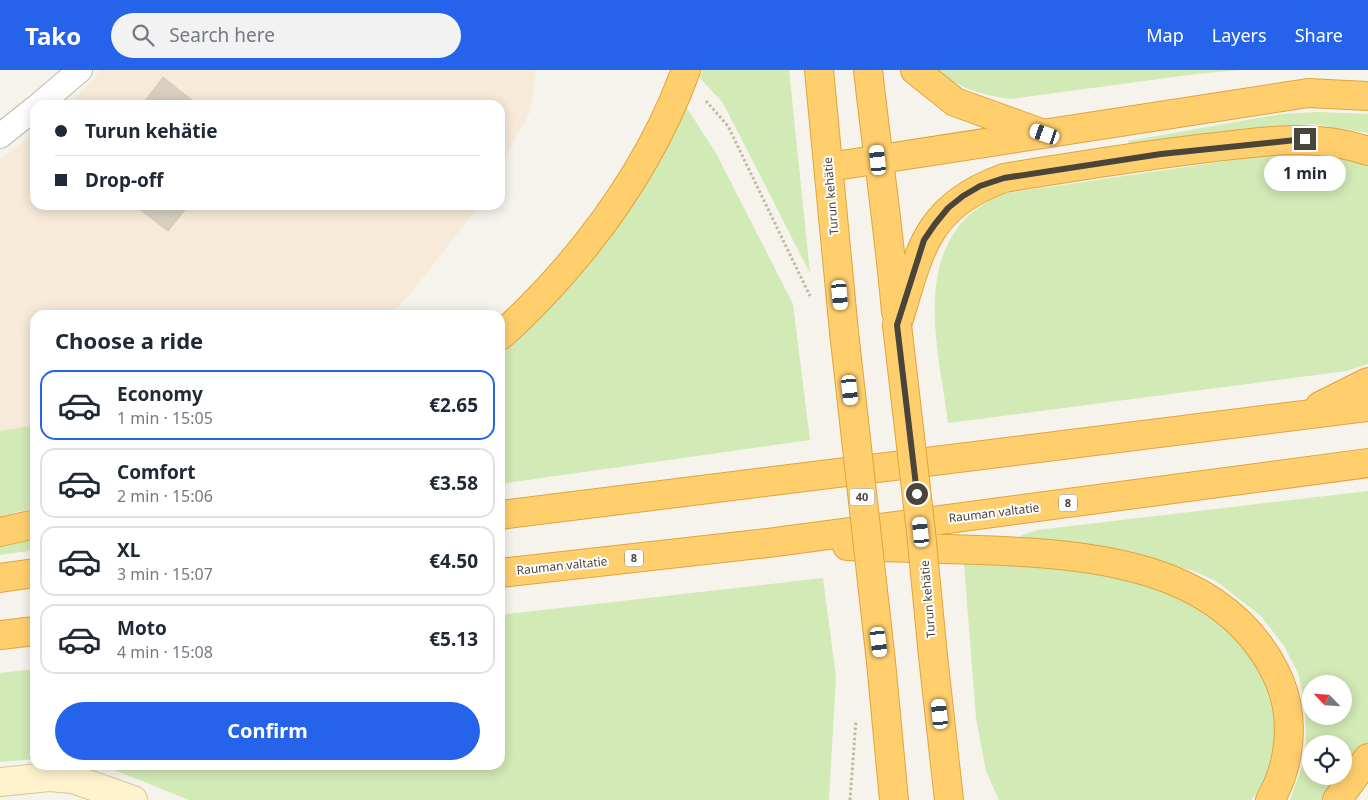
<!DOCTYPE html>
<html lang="en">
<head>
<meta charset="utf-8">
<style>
	body { margin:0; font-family:"Noto Sans",sans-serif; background:#f2f2f3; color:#1f2937; height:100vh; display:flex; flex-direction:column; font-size:19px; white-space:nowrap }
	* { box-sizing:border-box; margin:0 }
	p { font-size:16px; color:#747a83 }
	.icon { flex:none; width:28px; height:28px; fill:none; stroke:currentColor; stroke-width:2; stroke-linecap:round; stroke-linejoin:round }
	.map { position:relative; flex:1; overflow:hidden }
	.sheet { position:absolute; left:30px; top:240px; width:475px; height:460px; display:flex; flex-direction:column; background:#fff; border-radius:15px; box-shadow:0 2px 12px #0003 }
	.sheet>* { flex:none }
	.top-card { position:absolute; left:30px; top:30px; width:475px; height:110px; border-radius:15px; box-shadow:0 2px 12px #0003; display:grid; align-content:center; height:110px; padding:0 25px; background:#fff }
	.needle { width:32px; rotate:295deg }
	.buttons { position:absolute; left:1302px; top:605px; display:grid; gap:10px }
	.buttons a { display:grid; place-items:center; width:50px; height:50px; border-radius:50%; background:#fff; box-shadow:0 2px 12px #0003; font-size:25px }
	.end { position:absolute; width:22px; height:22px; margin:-11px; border:6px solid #4b4439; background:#fff; box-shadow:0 0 0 2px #fff }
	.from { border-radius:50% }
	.bubble { position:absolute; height:35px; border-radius:18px; background:#fff; box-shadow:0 2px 12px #0003; font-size:16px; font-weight:700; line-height:35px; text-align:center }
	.car { position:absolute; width:15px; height:30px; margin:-15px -8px; border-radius:6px; box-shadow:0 0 4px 1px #0007; background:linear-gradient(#fff 24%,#345 0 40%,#fff 0 76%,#345 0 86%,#fff 0) }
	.top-card b { display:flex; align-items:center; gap:18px; height:48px; font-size:19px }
	.top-card b+b { border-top:1px solid #e0e1e3 }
	.top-card i { width:12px; height:12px; background:#1f2937 }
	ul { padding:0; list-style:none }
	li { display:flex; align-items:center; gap:15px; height:70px; margin:0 10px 8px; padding:0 15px; border:2px solid #e0e1e3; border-radius:15px }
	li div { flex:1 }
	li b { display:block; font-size:19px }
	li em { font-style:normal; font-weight:700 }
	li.active { border-color:#2563eb }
	li>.icon { width:45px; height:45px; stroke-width:1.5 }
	h2 { padding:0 25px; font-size:22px; line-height:60px }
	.primary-button { display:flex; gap:10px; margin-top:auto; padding:10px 25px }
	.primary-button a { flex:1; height:58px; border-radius:30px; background:#2563eb; color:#fff; font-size:20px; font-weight:700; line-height:58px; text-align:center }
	header { display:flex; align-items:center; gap:30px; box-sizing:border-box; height:70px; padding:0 25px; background:#2563eb; color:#fff }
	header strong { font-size:24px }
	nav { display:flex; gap:28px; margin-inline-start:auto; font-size:18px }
	.search { width:350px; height:45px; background:#f2f2f3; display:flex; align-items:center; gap:12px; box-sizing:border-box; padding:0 18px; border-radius:28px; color:#747a83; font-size:19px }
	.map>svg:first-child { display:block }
	.commercial { fill:#f7ead8 }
	.green { fill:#d2eab5; fill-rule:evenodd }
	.building { fill:#d8cfc1; stroke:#d3c7b4 }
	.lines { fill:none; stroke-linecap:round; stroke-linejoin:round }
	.street-casing { stroke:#c2bbae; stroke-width:26 }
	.secondary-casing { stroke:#d6c79b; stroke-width:30 }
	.highway-casing { stroke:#e0a43c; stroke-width:30 }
	.path { stroke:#c4b79f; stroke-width:3; stroke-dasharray:2.5 2.5; stroke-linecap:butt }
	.street { stroke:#fff; stroke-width:24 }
	.secondary { stroke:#fff3cd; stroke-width:28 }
	.highway { stroke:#ffcf6e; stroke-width:28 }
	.highway-bridge-casing { stroke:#e0a43c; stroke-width:30; stroke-linecap:butt }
	.highway-bridge { stroke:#ffcf6e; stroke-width:28 }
	.route { stroke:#4b4439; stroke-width:6 }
	.labels { text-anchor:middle; stroke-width:4; stroke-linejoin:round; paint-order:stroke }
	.shield { fill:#fff; stroke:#817c74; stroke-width:1 }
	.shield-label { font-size:11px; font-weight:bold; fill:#4b4439 }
	.street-label { font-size:12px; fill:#4b4439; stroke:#fff }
</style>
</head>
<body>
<header>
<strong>Tako</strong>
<div class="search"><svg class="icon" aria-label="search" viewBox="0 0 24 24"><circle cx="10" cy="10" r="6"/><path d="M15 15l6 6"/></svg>Search here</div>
<nav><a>Map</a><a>Layers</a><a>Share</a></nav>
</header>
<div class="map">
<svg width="1368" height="730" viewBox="0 0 1368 730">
	<rect width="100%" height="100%" fill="#f6f3ec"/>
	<g class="commercial">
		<polygon points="102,0 536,0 530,42 500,97 500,35 68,35"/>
		<polygon points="35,62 35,135 480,135 407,228 389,245 35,245 35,355 0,361 0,90"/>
	</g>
	<g class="green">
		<polygon points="702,0 789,0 810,203 723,33 700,8"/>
		<path d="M 938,0 L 1241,0 L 1196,4 L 1010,29 C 983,25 959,19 938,0 Z"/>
		<polygon points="685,35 716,83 793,234 810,370 500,414 500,285 513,275 573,212 613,160"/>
		<polygon points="1319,42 1368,44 1368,63 1313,54 1274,57 1129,76 1128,71 1281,44"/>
		<path d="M 1297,81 L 1368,89 L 1368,294 L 1347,301 L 948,353 C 940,288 914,199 968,146 C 978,137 989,131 1000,124 Z"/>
		<polygon points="35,355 35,438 0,446 0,361"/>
		<path d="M 1368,421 L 1368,675 L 1327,730 L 1290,730 L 1306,685 L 1305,635 L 1298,603 L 1284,576 L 1261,546 L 1216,511 L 1194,501 L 1084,474 L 1025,472 L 1020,466 L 1037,460 ZM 1311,614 L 1344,614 L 1344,646 L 1311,646 ZM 1311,674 L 1344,674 L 1344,706 L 1311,706 Z"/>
		<polygon points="35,465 35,480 0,485 0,474"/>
		<path d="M 964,494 C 1037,497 1120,498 1188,531 C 1225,549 1254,586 1269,623 C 1284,662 1276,698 1251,730 L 999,730 L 986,701 L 976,648 Z"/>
		<polygon points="823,508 836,607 829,730 189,730 102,695 500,695 500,545"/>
		<polygon points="35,599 35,689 0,692 0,603"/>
	</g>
	<g class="building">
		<polygon points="163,7 198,35 142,35"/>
		<polygon points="134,135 189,135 168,161"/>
	</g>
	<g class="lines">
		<defs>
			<g id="street">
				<polyline points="39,35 80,0"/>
				<polyline points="0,66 35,38"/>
			</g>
			<polyline id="secondary" points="0,712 49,707 73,709 133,730"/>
			<g id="highway">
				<polyline points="819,0 844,262"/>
				<path d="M 868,0 C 877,81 889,161 896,242"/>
				<polyline points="915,0 955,32 1041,63"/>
				<polyline points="829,97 1308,23 1368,26"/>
				<path d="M 897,255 C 920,182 924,137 1004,108 C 1071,97 1139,86 1207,78 C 1263,72 1312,62 1368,81"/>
				<path d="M 500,266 C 518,251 533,235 549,218 C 608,154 656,82 686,0"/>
				<polyline points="1320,336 1368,312"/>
				<polyline points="500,445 1368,337"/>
				<polyline points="0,462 35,454"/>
				<path d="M 847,476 C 891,477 935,479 979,480 C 1090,484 1227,493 1279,610 C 1295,647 1291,695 1270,730"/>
				<polyline points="500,503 768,473 1368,393"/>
				<polyline points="0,508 35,503"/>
				<polyline points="0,565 35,561"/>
				<polyline points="933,586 949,730"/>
				<polyline points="881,592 894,730"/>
				<polyline points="1337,730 1368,688"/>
			</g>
		</defs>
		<use href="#street" class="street-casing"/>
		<use href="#secondary" class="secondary-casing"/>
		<use href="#highway" class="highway-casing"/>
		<g class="path">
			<polyline points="706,31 728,56 810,226"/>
			<polyline points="850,730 856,650"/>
		</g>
		<use href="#street" class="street"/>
		<use href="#secondary" class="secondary"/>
		<use href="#highway" class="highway"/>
		<defs>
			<g id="highway-bridge">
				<polyline points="897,255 921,462 933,586"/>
				<polyline points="844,262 881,592"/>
			</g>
		</defs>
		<use href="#highway-bridge" class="highway-bridge-casing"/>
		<use href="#highway-bridge" class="highway-bridge"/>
	</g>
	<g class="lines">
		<polyline class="route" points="917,424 897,255 924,170 935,154 948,138 963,126 980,116 1004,108 1161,84 1305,69"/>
	</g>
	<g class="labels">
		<g class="shield">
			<rect x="849.5" y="418.5" width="25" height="17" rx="4"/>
			<rect x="1059" y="424.5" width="18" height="17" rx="4"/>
			<rect x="625" y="479.5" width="18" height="17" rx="4"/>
		</g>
		<g class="shield-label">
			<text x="862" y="431">40</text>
			<text x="1068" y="437">8</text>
			<text x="634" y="492">8</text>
		</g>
		<g class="street-label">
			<text transform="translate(831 126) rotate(-95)" y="4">Turun kehätie</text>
			<text transform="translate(994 443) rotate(-7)" y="4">Rauman valtatie</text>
			<text transform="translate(562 496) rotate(-6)" y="4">Rauman valtatie</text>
			<text transform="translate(928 529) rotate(-95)" y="4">Turun kehätie</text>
		</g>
	</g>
</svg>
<div class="buttons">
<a><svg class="needle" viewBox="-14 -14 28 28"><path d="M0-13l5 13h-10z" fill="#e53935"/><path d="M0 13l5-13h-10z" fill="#747a83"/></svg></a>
<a><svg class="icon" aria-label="locate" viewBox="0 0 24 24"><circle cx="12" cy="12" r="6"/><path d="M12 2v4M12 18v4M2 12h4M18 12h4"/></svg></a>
</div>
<i class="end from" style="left:917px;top:424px"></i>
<i class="end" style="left:1305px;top:69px"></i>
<div class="bubble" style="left:1264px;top:86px;width:82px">1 min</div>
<i class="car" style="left:1045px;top:64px;rotate:289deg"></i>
<i class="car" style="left:878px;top:90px;rotate:354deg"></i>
<i class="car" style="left:840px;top:225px;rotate:175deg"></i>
<i class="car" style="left:850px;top:320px;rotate:174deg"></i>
<i class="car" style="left:921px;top:462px;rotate:354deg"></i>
<i class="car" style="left:879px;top:572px;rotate:173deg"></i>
<i class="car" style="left:940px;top:644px;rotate:354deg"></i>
<div class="top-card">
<b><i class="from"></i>Turun kehätie</b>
<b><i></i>Drop-off</b>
</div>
<section class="sheet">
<h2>Choose a ride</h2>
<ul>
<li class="active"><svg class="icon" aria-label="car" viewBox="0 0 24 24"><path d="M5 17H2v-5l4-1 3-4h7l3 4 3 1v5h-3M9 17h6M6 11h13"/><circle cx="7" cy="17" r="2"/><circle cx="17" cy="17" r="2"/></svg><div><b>Economy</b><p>1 min · 15:05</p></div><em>€2.65</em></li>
<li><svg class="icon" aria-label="car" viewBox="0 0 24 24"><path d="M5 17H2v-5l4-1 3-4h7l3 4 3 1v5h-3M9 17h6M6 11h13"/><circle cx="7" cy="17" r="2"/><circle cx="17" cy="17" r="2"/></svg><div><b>Comfort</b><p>2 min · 15:06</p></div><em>€3.58</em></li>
<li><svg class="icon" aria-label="car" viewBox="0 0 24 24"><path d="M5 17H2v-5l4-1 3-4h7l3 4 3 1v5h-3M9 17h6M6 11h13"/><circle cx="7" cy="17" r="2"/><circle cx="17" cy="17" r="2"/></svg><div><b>XL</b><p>3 min · 15:07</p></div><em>€4.50</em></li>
<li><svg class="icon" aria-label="car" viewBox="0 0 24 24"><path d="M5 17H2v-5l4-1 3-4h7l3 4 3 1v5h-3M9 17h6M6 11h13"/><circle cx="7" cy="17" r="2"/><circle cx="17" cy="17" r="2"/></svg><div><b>Moto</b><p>4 min · 15:08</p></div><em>€5.13</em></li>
</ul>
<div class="primary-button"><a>Confirm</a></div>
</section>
</div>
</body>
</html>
